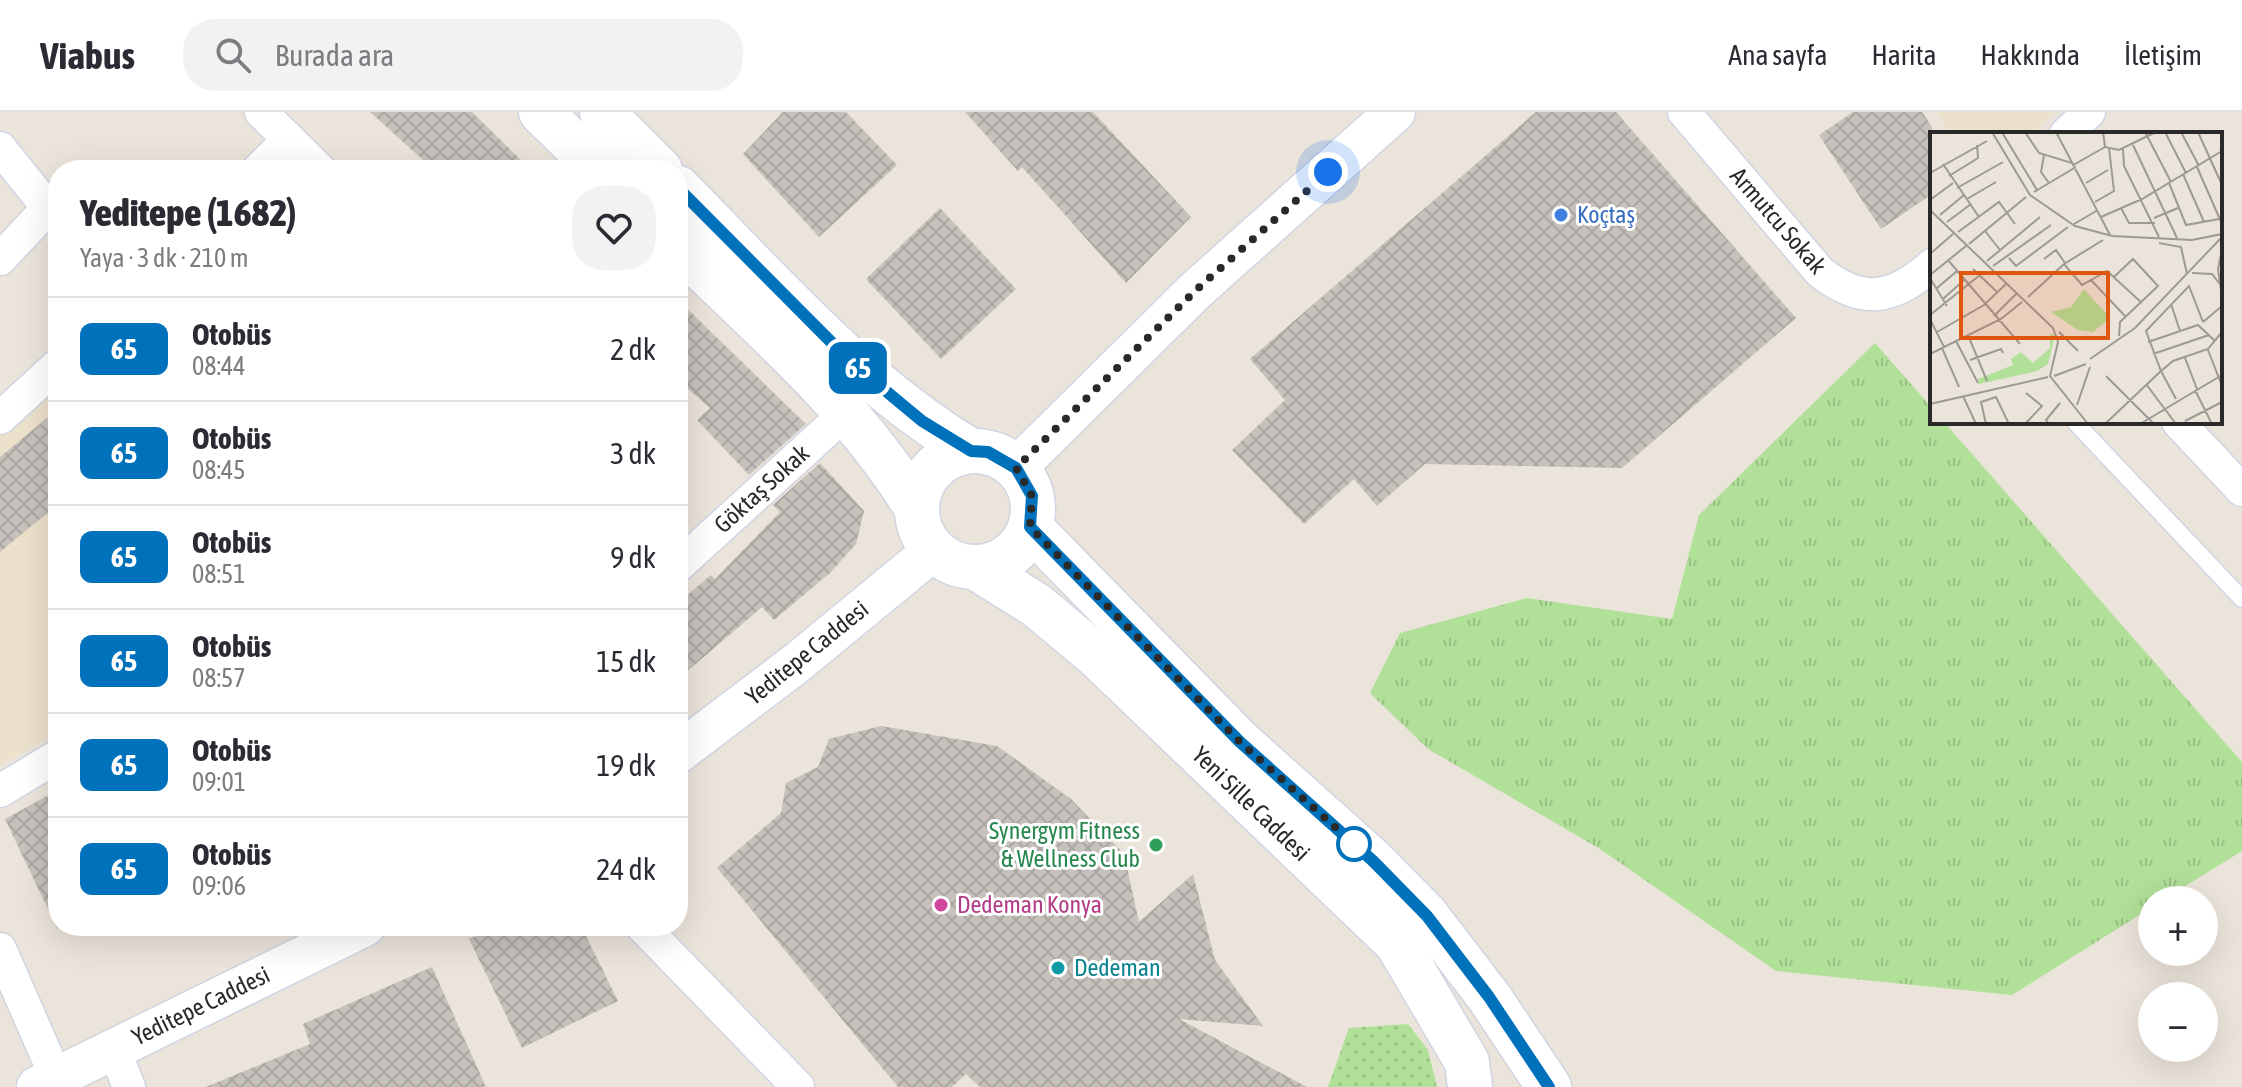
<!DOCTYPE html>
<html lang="tr">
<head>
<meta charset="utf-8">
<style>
	body { margin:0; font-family:"Asap Condensed",sans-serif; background:#f2f2f3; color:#2b2b33; height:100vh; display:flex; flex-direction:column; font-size:30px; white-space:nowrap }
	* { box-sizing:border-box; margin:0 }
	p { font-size:26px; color:#7c7c81 }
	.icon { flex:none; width:44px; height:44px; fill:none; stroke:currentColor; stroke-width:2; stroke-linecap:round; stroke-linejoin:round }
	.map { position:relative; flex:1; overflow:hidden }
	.side { position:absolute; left:48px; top:48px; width:640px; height:776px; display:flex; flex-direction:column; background:#fff; border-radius:32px; box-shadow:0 8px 32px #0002 }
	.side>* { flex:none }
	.badge { padding:0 16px; border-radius:12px; font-size:28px; line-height:52px }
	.fabs { position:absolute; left:2138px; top:774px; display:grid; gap:16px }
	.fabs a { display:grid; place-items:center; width:80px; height:80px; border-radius:50%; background:#fff; box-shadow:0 8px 32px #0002; font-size:40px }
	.you { position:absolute; width:40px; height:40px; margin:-20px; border:6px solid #fff; border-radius:50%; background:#1a73e8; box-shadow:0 0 0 12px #1a73e833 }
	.map>.badge { position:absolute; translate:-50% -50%; box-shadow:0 0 0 4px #fff }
	.round { display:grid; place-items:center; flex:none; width:84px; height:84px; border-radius:32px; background:#f2f2f3 }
	.overview { display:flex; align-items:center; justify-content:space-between; height:136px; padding:0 32px }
	h1 { font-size:38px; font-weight:800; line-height:60px }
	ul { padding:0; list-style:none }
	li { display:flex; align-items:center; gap:24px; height:104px; padding:0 32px; border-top:2px solid #e1e1e2 }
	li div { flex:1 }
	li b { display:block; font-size:30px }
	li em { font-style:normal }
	li .badge { min-width:88px; font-weight:700; text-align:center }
	header { display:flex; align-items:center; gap:48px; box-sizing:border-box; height:112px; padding:0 40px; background:#fff; border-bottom:2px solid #e1e1e2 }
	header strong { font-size:38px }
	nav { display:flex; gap:44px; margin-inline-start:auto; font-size:28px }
	.search { width:560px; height:72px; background:#f2f2f3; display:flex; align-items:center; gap:20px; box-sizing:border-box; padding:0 28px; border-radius:32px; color:#7c7c81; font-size:30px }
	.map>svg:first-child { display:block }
	.education { fill:#ece1cb }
	.grass { fill:url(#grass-tufts) }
	.park { fill:url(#park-dots) }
	.building { fill:url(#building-cross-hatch) }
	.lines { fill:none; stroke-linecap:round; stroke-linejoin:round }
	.service-casing { stroke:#d1d4e2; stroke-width:19 }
	.minor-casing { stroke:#d1d4e2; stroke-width:35 }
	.tertiary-casing { stroke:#d1d4e2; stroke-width:43 }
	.secondary-casing { stroke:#d1d4e2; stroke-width:47 }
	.service { stroke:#fff; stroke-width:16 }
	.minor { stroke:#fff; stroke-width:32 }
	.tertiary { stroke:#fff; stroke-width:40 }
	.secondary { stroke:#fff; stroke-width:44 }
	.line-casing { stroke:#fff; stroke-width:18 }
	.line { stroke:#0072bc; stroke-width:12 }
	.walk { stroke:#292929; stroke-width:8; stroke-dasharray:0 14.4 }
	.shop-dot { fill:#3f7fe0; stroke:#fff; stroke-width:3 }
	.stop-dot { fill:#fff; stroke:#0072bc; stroke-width:4 }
	.leisure-dot { fill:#2e9e5b; stroke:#fff; stroke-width:3 }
	.hotel-dot { fill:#d1479c; stroke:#fff; stroke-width:3 }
	.culture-dot { fill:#0f9aa8; stroke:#fff; stroke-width:3 }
	.labels { text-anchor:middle; stroke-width:6; stroke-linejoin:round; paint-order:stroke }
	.shop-label { font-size:24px; fill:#366cbe; stroke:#fff; text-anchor:start }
	.street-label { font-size:24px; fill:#292929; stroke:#fff }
	.leisure-label { font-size:24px; fill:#27864d; stroke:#fff; text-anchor:end }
	.hotel-label { font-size:24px; fill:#b23c85; stroke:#fff; text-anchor:start }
	.culture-label { font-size:24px; fill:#0d838f; stroke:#fff; text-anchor:start }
	.inset-road { fill:none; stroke:#9d9994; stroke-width:2 }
	.view { fill:#de570d; fill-opacity:0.15; stroke:#de570d; stroke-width:4 }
	.inset-edge { fill:none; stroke:#292929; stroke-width:4 }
</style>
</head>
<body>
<header>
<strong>Viabus</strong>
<div class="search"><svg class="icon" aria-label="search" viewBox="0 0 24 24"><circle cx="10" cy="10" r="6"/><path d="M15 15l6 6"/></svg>Burada ara</div>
<nav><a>Ana sayfa</a><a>Harita</a><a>Hakkında</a><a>İletişim</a></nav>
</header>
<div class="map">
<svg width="2242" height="975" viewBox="0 0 2242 975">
	<defs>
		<pattern id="grass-tufts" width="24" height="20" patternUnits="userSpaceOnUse" patternTransform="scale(2)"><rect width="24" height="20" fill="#b1e099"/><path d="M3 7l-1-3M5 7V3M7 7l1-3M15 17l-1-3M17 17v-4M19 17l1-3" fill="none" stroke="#98c084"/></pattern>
		<pattern id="park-dots" width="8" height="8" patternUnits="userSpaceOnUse" patternTransform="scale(2)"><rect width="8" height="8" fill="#b1e099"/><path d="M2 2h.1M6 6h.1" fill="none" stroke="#98c084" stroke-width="1.8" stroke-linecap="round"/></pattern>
		<pattern id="building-cross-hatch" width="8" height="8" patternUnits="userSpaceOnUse" patternTransform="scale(2)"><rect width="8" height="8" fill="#c6c1bb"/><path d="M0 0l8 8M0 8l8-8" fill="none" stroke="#aaa6a1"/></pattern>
	</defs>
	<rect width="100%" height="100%" fill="#ebe4db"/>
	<g class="education">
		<path d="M1936 0H2053L2032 22H1951Z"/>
		<path d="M58 265V620L0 654V317Z"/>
	</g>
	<path class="grass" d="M1875 231 1932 296V310H1944L2242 650V739L2163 788H2152V795L2012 883 1776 859 1600 737 1428 637 1370 581 1400 521 1527 486 1672 507 1699 403Z"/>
	<path class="park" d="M1408 912 1428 938 1437 975H1328L1349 916Z"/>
	<g class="building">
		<path d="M370 0H472L531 58H434Z"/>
		<path d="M783 0H846L897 53 819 125 743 42Z"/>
		<path d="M965 0H1093L1191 105 1126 171 1022 55 1018 59Z"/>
		<path d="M1536 0H1616L1796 206 1622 356 1425 352 1377 394 1354 367 1304 412 1232 338 1285 288 1250 247Z"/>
		<path d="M1853 0H1922L1932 15V82L1881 117 1819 23Z"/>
		<path d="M940 96 1016 177 941 247 866 167Z"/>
		<path d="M678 188 806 312 749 363 697 308 710 296 678 268Z"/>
		<path d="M58 297V392L0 440V345Z"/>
		<path d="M820 351 864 399 856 432 831 460 774 508 762 495 678 567V491L711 463 715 467 780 400 773 393Z"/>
		<path d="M881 614 997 634 1071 687 1124 742 1139 810 1193 762 1215 848 1263 914 1179 907 1307 975H980L966 962 952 975H898L717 756 781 701 786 671 818 655 829 627Z"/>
		<path d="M58 678V818L5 707Z"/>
		<path d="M495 814H581L618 889 522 936 469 827Z"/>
		<path d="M432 855 486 975H206L310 932 303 912Z"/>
	</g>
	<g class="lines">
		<defs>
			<path id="service" d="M2075 310 2242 487"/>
			<g id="minor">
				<path d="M261 0 320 58"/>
				<path d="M1684 0 1820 160C1862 193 1893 188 1932 153"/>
				<path d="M2066 22 2089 0"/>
				<path d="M0 36 58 108"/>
				<path d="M258 58 289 27"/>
				<path d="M0 147 48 96"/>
				<path d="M0 306 58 253"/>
				<path d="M2178 310 2242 378"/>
				<path d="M678 454 847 300"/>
				<path d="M0 679 58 644"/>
				<path d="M642 814 798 975"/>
				<path d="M0 837 56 965"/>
				<path d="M114 937 129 975"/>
			</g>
			<g id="tertiary">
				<path d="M1016 356 1195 179 1395 0"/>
				<path d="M678 641 798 550 934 438"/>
				<path d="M37 975 365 814"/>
			</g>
			<g id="secondary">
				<path d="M541 0 600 58"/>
				<path d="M602 0 660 58"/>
				<path d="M678 76C770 169 858 271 971 339"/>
				<path d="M678 134C763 216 855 295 917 397"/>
				<circle cx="975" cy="397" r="58"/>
				<path d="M1030 415 1240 630 1373 749 1427 804 1489 885 1549 975"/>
				<path d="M975 455 1036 493 1096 543 1397 831 1467 950 1470 975"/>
			</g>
		</defs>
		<use href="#service" class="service-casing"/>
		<use href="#minor" class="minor-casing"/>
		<use href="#tertiary" class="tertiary-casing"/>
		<use href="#secondary" class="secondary-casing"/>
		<use href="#service" class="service"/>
		<use href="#minor" class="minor"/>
		<use href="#tertiary" class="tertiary"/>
		<use href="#secondary" class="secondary"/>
	</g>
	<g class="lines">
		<defs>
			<path id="line" d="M678 76 851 250 922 309 971 339 988 340 1016 356 1032 384 1030 415 1240 630 1373 749 1427 804 1489 885 1549 975"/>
		</defs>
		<use href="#line" class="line-casing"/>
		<use href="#line" class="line"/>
		<path class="walk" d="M1328 60 1195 179 1016 356 1032 384 1030 415 1240 630 1354 732"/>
	</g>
	<circle class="shop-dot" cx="1561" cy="103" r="8"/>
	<circle class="stop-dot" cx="1354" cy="732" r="16"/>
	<circle class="leisure-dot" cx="1156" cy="733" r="8"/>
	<circle class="hotel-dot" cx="941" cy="793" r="8"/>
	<circle class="culture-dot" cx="1058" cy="856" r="8"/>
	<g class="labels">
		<g class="shop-label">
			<text x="1577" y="111">Koçtaş</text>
		</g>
		<g class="street-label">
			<text transform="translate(1778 109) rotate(49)" y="8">Armutcu Sokak</text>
			<text transform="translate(762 377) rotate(-42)" y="8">Göktaş Sokak</text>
			<text transform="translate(807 541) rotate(-39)" y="8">Yeditepe Caddesi</text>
			<text transform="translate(1251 692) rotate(44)" y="8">Yeni Sille Caddesi</text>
			<text transform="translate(201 894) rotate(-26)" y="8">Yeditepe Caddesi</text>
		</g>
		<g class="leisure-label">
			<text x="1140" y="727">Synergym Fitness<tspan x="1140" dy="28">&amp; Wellness Club</tspan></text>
		</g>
		<g class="hotel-label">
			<text x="957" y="801">Dedeman Konya</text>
		</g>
		<g class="culture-label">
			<text x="1074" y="864">Dedeman</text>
		</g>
	</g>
	<g transform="translate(1930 20)">
		<rect width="292" height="292" fill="#ebe4db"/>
		<path d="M154 157 180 186 163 200 148 198 121 180 141 175Z" fill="#b1e099"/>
		<path d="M120 202 125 203 118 232 107 239 49 252 48 247 83 233 81 227 91 220 103 231 120 216Z" fill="#b1e099"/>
		<path class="inset-road" d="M62 0 100 63 145 94 182 104 262 108 292 102M95 0 109 21 145 32 175 15M126 0 180 103M173 0 175 15 189 18 226 0M215 0 241 50M235 0 256 41M251 0 269 34M268 0 292 53M73 2 107 58M203 13 247 106M193 17 194 34 229 105M114 23 111 40 119 51M13 32 49 85M267 35 292 92M0 41 57 9M253 42 274 90M19 44 48 26 47 13M156 51 178 38M239 51 256 93 289 87M27 56 73 30M104 60 146 35M37 67 66 50M0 68 23 51M165 70 184 59 179 16M191 76 199 91H225M0 78 123 196 128 210 120 244 158 292M10 83 34 63M171 85 212 67 292 19M224 86 248 76M17 90 41 72M144 92 168 78M55 99 70 118M28 100 69 70 85 92M229 111 251 115 257 142M39 112 96 65M292 117 288 137 292 165M0 122 23 102M79 126 86 134 138 95M114 127 126 118 135 131M18 128 90 212M57 129 110 85M134 132 152 153 161 148 196 185M63 134 121 93M43 137 67 160M262 141 282 142 289 151M0 143 36 114M184 145 203 127 228 154 190 190 189 204M0 146 17 174M161 148 177 139 212 171M7 156 27 139M98 165 134 132 173 108M13 167 34 148M241 172 250 199M0 183 50 143M64 184 87 161M0 187 14 215M273 190 259 154 216 199 231 239 243 229 278 217 292 200M273 190 292 174M7 200 54 173 76 152M129 200 148 219M38 203 57 249M26 209 48 251M218 210 268 193 284 208M12 216 29 255M278 218 292 254M0 222 71 187 92 170M223 222 279 203M255 226 267 257M160 227 205 196 292 105M40 228 71 217 73 221M124 244 156 232M176 244 224 292M216 252 246 292M265 258 282 292M33 264 46 292M0 272 118 245M147 273 160 235M255 289 292 270M56 292 51 270 66 265 78 290M95 292 112 274 96 261M119 292 116 288 130 271M175 292 231 239 246 267M210 292 292 243"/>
		<path class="view" d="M31 141H178V206H31Z"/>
		<rect width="292" height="292" class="inset-edge"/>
	</g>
</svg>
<div class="fabs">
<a>+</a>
<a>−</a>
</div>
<div class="you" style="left:1328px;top:60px"></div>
<b class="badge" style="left:858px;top:256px;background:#0072bc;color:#fff">65</b>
<section class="side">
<div class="overview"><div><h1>Yeditepe (1682)</h1><p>Yaya · 3 dk · 210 m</p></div><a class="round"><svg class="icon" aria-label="heart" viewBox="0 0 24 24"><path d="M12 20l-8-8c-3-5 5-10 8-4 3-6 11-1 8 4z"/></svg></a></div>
<ul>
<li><span class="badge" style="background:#0072bc;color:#fff">65</span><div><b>Otobüs</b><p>08:44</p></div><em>2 dk</em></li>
<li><span class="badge" style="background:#0072bc;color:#fff">65</span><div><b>Otobüs</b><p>08:45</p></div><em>3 dk</em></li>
<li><span class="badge" style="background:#0072bc;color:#fff">65</span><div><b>Otobüs</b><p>08:51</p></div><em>9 dk</em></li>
<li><span class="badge" style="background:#0072bc;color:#fff">65</span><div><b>Otobüs</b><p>08:57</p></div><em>15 dk</em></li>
<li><span class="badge" style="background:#0072bc;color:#fff">65</span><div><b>Otobüs</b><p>09:01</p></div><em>19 dk</em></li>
<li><span class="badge" style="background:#0072bc;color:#fff">65</span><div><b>Otobüs</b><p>09:06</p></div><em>24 dk</em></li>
</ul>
</section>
</div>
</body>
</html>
